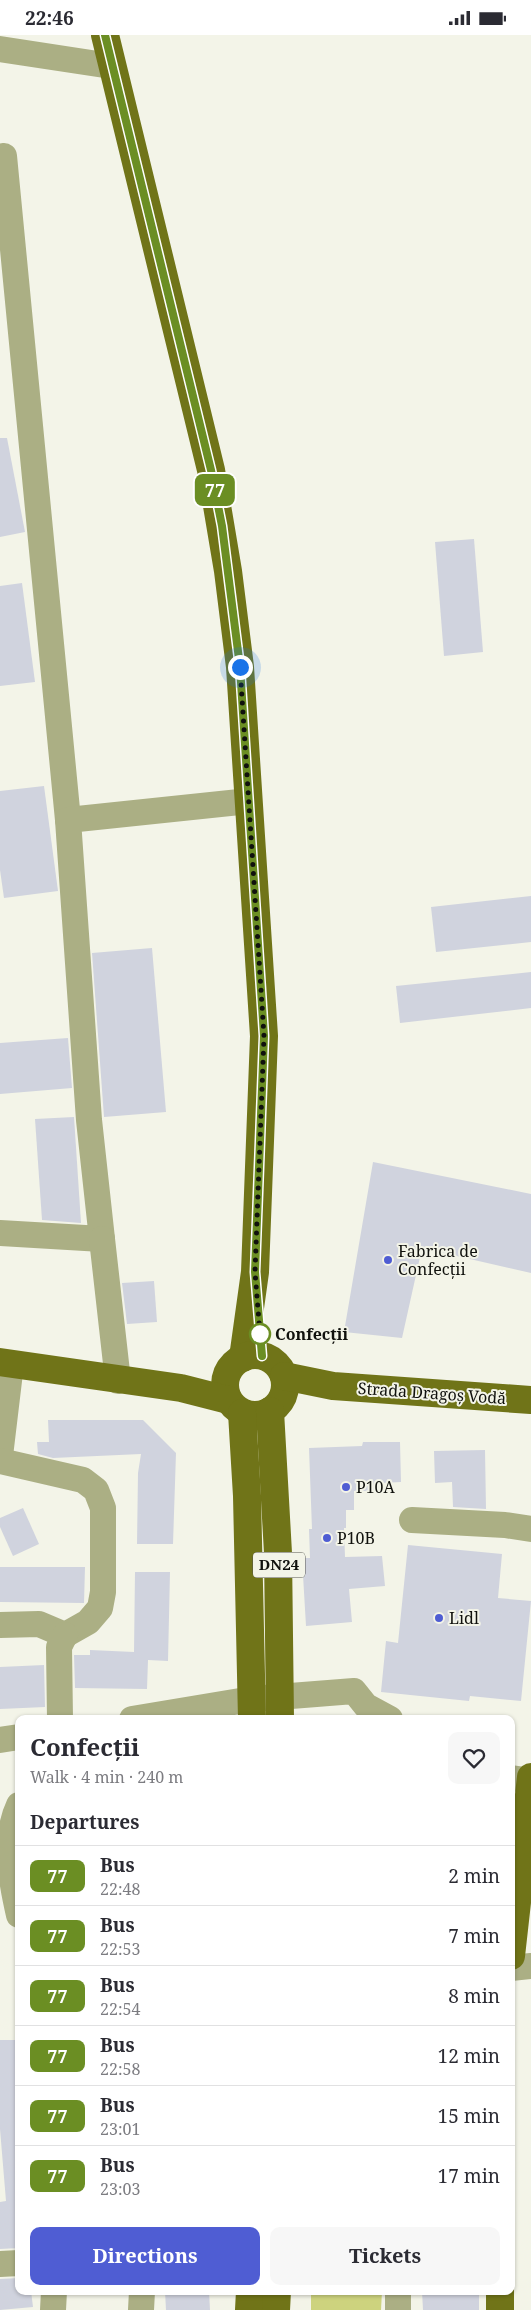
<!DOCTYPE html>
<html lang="en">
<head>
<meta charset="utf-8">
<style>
	body { margin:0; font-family:"Noto Serif",serif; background:#f7f7f7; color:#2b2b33; height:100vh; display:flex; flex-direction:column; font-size:19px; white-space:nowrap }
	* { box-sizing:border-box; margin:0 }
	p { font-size:16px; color:#7c7c81 }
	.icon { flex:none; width:28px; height:28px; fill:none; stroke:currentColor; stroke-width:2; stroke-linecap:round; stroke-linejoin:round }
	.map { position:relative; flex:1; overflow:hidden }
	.panel { position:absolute; left:15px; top:1680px; width:500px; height:580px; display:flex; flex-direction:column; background:#fff; border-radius:10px; box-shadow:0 1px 4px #0004 }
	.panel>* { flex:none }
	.badge { padding:0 10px; border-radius:8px; font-size:18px; line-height:32px }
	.you { position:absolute; width:25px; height:25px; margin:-12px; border:4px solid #fff; border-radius:50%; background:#1a73e8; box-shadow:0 0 0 8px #1a73e833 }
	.map>.badge { position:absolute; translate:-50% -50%; box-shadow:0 0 0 2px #fff }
	h2 { padding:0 15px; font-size:19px; line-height:45px }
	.round { display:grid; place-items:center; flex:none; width:52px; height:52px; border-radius:10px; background:#f7f7f7 }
	.headline { display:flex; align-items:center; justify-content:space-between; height:85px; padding:0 15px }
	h1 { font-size:24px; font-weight:700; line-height:38px }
	.action { display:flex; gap:10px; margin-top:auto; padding:10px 15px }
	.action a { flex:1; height:58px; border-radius:10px; background:#4f5dd3; color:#fff; font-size:20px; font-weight:700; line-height:58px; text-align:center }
	.action a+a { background:#f7f7f7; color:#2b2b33 }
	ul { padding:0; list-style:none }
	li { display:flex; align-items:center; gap:15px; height:60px; padding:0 15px; border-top:1px solid #e1e1e2 }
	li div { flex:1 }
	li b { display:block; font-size:19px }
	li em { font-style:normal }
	li .badge { min-width:55px; font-weight:700; text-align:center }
	.status { display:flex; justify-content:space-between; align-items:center; height:35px; padding:0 25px; background:#fff; direction:ltr }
	.status svg { height:14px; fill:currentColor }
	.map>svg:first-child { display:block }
	.green { fill:#cdd37e }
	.building { fill:#d0d3de }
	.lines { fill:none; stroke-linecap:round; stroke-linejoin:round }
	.minor { stroke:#abaf84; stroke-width:26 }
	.major { stroke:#707418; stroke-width:28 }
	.line-casing { stroke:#fff; stroke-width:11 }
	.line { stroke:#6b8e23; stroke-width:8 }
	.walk { stroke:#10110d; stroke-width:5; stroke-dasharray:0 9 }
	.poi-dot { fill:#4f5dd3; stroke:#f3f4e8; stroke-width:2 }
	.stop-dot { fill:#fff; stroke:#6b8e23; stroke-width:2.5 }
	.labels { text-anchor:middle; stroke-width:4; stroke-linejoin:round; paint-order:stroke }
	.shield { fill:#f3f4e8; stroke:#54554f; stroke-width:1 }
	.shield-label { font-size:15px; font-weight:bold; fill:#10110d }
	.poi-label { font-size:16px; fill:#10110d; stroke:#f3f4e8; text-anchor:start }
	.stop-label { font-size:16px; font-weight:bold; fill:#10110d; stroke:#f3f4e8; text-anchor:start }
	.street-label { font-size:16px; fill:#10110d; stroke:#f3f4e8 }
</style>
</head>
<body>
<div class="status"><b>22:46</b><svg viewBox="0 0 49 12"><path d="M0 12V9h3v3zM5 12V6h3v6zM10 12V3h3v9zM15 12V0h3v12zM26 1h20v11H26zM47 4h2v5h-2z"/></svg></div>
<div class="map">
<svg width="531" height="2275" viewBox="0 0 531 2275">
	<rect width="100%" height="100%" fill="#f3f4e8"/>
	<path class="green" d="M311 2256H382L381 2275H311Z"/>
	<g class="building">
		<path d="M0 403H7L25 497 0 502Z"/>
		<path d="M474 504 483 617 444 621 435 507Z"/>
		<path d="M22 548 35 647 0 651V551Z"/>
		<path d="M44 751 58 856 4 863 0 835V756Z"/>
		<path d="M531 861V907L436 917 431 872Z"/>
		<path d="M152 913 166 1077 104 1082 92 918Z"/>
		<path d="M531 937V973L400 988 396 951Z"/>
		<path d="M68 1003 72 1053 0 1059V1008Z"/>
		<path d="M74 1082 81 1188 42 1185 35 1084Z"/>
		<path d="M373 1127 531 1159V1238L422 1213 402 1303 344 1297Z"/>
		<path d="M154 1246 157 1287 127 1289 122 1248Z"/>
		<path d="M48 1385H143L176 1418 173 1509H137L138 1438 141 1419 53 1423 38 1419 37 1407H49Z"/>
		<path d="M363 1407H400L401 1447 382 1448 381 1456H354V1475H346V1493H344L345 1522 382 1521 385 1551 349 1554 352 1587 306 1591 302 1523H310L309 1494H312L309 1413 362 1411Z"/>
		<path d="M485 1415 486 1474 453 1472 452 1447 435 1448 434 1416Z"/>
		<path d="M23 1473 39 1509 13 1521 0 1492V1483Z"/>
		<path d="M408 1510 502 1519 498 1563 531 1566 521 1666 470 1661 469 1666 381 1657 386 1606 398 1608Z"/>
		<path d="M0 1532H85L84 1568 0 1567Z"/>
		<path d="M135 1537H170L168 1626 148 1625 147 1654 75 1653 74 1620H90V1615L134 1617Z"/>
		<path d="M44 1630 45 1672 0 1674V1632Z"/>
		<path d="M0 2005H19V2213L0 2214V2167L6 2166 0 2094Z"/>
		<path d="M19 2243V2256H31L33 2272 0 2275V2244Z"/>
		<path d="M165 2256H209L210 2275H166Z"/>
		<path d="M422 2256H479V2275H423Z"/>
	</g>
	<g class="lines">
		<g class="minor">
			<path d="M0 14 111 31"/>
			<path d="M4 121 68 785"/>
			<path d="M0 1198 102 1204 89 1085 68 785 249 766"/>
			<path d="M102 1204 118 1346"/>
			<path d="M0 1421 11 1329"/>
			<path d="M0 1426 83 1445 96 1455 103 1473V1557L100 1573 88 1587 65 1600 39 1589 0 1590"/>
			<path d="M412 1485 505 1490 531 1494"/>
			<path d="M60 1684 59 1612 65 1600"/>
			<path d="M132 1684 252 1664 354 1656 366 1671 390 1684"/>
			<path d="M0 1705 19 1702"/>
			<path d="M511 1743 531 1746"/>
			<path d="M19 1770C3 1804 11 1845 19 1880"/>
			<path d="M511 1933 531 1931"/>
			<path d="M0 2229 19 2228"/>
			<path d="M398 2274V2256"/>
			<path d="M53 2275 54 2256"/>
			<path d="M141 2275 142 2256"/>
		</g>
		<g class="major">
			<path d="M105 0 211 435 228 536 240 632 264 1001 255 1237 243 1323"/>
			<circle cx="255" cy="1350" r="30"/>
			<path d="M0 1327 181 1353 228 1365"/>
			<path d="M284 1341 333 1351 531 1365"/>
			<path d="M270 1376 278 1518 280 1684"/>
			<path d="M242 1378 247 1461 252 1684"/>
			<path d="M511 1921 531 1742"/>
			<path d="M249 2275 250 2256"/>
			<path d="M276 2275 277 2256"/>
			<path d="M500 2275V2256"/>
		</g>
	</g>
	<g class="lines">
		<defs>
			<path id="line" d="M105 0 211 435 222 491 240 632 264 1001 255 1237 262 1321"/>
		</defs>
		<use href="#line" class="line-casing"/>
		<use href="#line" class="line"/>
		<path class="walk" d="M240 632 264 1001 255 1237 260 1299"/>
	</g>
	<g class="poi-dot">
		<circle cx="388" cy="1225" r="5"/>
		<circle cx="346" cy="1452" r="5"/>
		<circle cx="327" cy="1503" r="5"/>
		<circle cx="439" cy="1583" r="5"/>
	</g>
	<circle class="stop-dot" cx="260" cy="1299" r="10"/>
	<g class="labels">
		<rect class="shield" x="253" y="1517.5" width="52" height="25" rx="4"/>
		<g class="shield-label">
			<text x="279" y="1535">DN24</text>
		</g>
		<g class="poi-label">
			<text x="398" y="1222">Fabrica de<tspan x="398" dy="18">Confecții</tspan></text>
			<text x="356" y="1458">P10A</text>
			<text x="337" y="1509">P10B</text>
			<text x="449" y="1589">Lidl</text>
		</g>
		<g class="stop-label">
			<text x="275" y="1305">Confecții</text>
		</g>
		<g class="street-label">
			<text transform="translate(432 1358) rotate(4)" y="6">Strada Dragoș Vodă</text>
		</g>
	</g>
</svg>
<div class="you" style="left:240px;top:632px"></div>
<b class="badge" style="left:215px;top:455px;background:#6b8e23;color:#fff">77</b>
<section class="panel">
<div class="headline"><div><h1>Confecții</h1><p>Walk · 4 min · 240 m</p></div><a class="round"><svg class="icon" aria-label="heart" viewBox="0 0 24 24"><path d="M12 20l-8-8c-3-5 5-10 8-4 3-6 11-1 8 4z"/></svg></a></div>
<h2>Departures</h2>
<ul>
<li><span class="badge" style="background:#6b8e23;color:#fff">77</span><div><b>Bus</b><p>22:48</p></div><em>2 min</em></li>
<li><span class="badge" style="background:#6b8e23;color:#fff">77</span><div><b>Bus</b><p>22:53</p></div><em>7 min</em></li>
<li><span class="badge" style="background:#6b8e23;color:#fff">77</span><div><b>Bus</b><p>22:54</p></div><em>8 min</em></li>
<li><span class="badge" style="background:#6b8e23;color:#fff">77</span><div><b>Bus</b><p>22:58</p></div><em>12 min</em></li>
<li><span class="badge" style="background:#6b8e23;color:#fff">77</span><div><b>Bus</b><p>23:01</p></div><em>15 min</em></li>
<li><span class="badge" style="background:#6b8e23;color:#fff">77</span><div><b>Bus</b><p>23:03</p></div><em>17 min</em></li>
</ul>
<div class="action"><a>Directions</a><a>Tickets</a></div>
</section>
</div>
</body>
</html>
